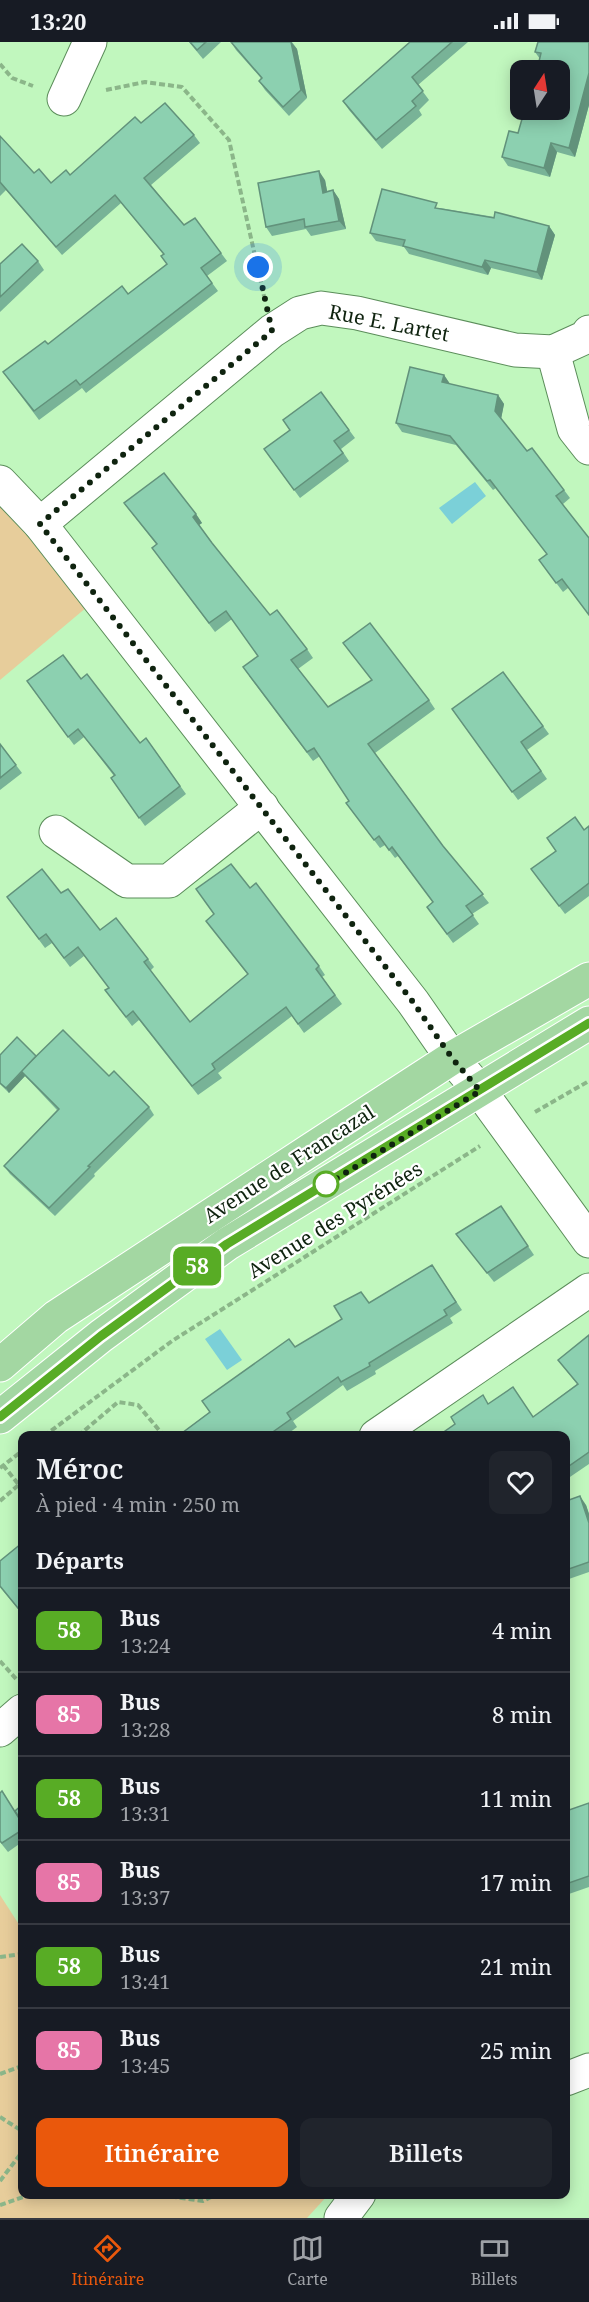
<!DOCTYPE html>
<html lang="fr">
<head>
<meta charset="utf-8">
<style>
	body { margin:0; font-family:"Noto Serif",serif; background:#20242c; color:#f1f3f6; height:100vh; display:flex; flex-direction:column; font-size:22px; white-space:nowrap }
	* { box-sizing:border-box; margin:0 }
	p { font-size:20px; color:#9ea1a6 }
	.icon { flex:none; width:33px; height:33px; fill:none; stroke:currentColor; stroke-width:2; stroke-linecap:round; stroke-linejoin:round }
	.map { position:relative; flex:1; overflow:hidden }
	.drawer { position:absolute; left:18px; top:1389px; width:552px; height:768px; display:flex; flex-direction:column; background:#171b24; border-radius:12px; box-shadow:0 3px 15px #0003 }
	.drawer>* { flex:none }
	.badge { padding:0 12px; border-radius:9px; font-size:21px; line-height:39px }
	.needle { width:39px; rotate:12deg }
	.buttons { position:absolute; left:510px; top:18px; display:grid; gap:12px }
	.buttons a { display:grid; place-items:center; width:60px; height:60px; border-radius:12px; background:#171b24; box-shadow:0 3px 15px #0003; font-size:30px }
	.you { position:absolute; width:30px; height:30px; margin:-15px; border:4px solid #fff; border-radius:50%; background:#1a73e8; box-shadow:0 0 0 9px #1a73e833 }
	.map>.badge { position:absolute; translate:-50% -50%; box-shadow:0 0 0 3px #fff }
	h2 { padding:0 18px; font-size:22px; line-height:54px }
	.round { display:grid; place-items:center; flex:none; width:63px; height:63px; border-radius:12px; background:#20242c }
	.overview { display:flex; align-items:center; justify-content:space-between; height:102px; padding:0 18px }
	h1 { font-size:28px; font-weight:600; line-height:45px }
	.action { display:flex; gap:12px; margin-top:auto; padding:12px 18px }
	.action a { flex:1; height:69px; border-radius:12px; background:#ea580c; color:#fff; font-size:24px; font-weight:600; line-height:69px; text-align:center }
	.action a+a { background:#20242c; color:#f1f3f6 }
	ul { padding:0; list-style:none }
	li { display:flex; align-items:center; gap:18px; height:84px; padding:0 18px; border-top:2px solid #363941 }
	li div { flex:1 }
	li b { display:block; font-size:22px }
	li em { font-style:normal }
	li .badge { min-width:66px; font-weight:700; text-align:center }
	.status { display:flex; justify-content:space-between; align-items:center; height:42px; padding:0 30px; background:#171b24; direction:ltr }
	.status svg { height:16px; fill:currentColor }
	.tabs { display:flex; justify-content:space-around; align-items:center; height:84px; border-top:2px solid #363941; background:#171b24; font-size:16px; color:#9ea1a6 }
	.tabs a { display:grid; justify-items:center; gap:3px }
	.tabs .selected { color:#ea580c }
	.map>svg:first-child { display:block }
	.green { fill:#e7cd9b }
	.water { fill:#7bd0d8 }
	.lines { fill:none; stroke-linecap:round; stroke-linejoin:round }
	.minor-casing { stroke:#5b8d5a; stroke-width:35 }
	.major-casing { stroke:#fff; stroke-width:35 }
	.path { stroke:#8bb689; stroke-width:4; stroke-dasharray:6 3; stroke-linecap:butt }
	.minor { stroke:#fff; stroke-width:33 }
	.major { stroke:#a3d7a2; stroke-width:33 }
	.wall { fill:#78b397 }
	.shaded-wall { fill:#62927b }
	.building { fill:#8cd0b0; stroke:#62927b; stroke-width:1.5 }
	.line-casing { stroke:#fff; stroke-width:14 }
	.line { stroke:#58ac25; stroke-width:9 }
	.walk { stroke:#0f230f; stroke-width:6; stroke-dasharray:0 10.8 }
	.stop-dot { fill:#fff; stroke:#58ac25; stroke-width:3 }
	.labels { text-anchor:middle; stroke-width:4.5; stroke-linejoin:round; paint-order:stroke }
	.street-label { font-size:20px; fill:#0f230f; stroke:#fff }
</style>
</head>
<body>
<div class="status"><b>13:20</b><svg viewBox="0 0 49 12"><path d="M0 12V9h3v3zM5 12V6h3v6zM10 12V3h3v9zM15 12V0h3v12zM26 1h20v11H26zM47 4h2v5h-2z"/></svg></div>
<div class="map">
<svg width="589" height="2176" viewBox="0 0 589 2176">
	<rect width="100%" height="100%" fill="#c1f7be"/>
	<g class="green">
		<path d="M0 464 29 494 87 565 0 638Z"/>
		<path d="M0 1853 20 1884 22 1883V2152L328 2153 307 2176H0Z"/>
	</g>
	<g class="water">
		<path d="M475 440 486 454 452 482 439 466Z"/>
		<path d="M220 1287 242 1318 227 1328 205 1297Z"/>
	</g>
	<g class="lines">
		<defs>
			<g id="minor">
				<path d="M64 57 90 0"/>
				<path d="M553 310 574 387 589 406"/>
				<path d="M0 440 40 482 413 960 452 1016 480 1049 589 1199"/>
				<path d="M40 482 272 289 300 271 321 266 357 271 515 308 553 310 586 295 589 290"/>
				<path d="M56 790 127 839H169L262 765"/>
				<path d="M376 1394 589 1248"/>
				<path d="M0 1688 22 1669"/>
				<path d="M566 2037 589 2028"/>
				<path d="M341 2176 359 2152"/>
			</g>
			<g id="major">
				<path d="M0 1323 56 1275 309 1109 452 1016 589 937"/>
				<path d="M0 1375 101 1294 227 1202 589 981"/>
			</g>
		</defs>
		<use href="#minor" class="minor-casing"/>
		<use href="#major" class="major-casing"/>
		<g class="path">
			<path d="M0 22 12 36 33 44"/>
			<path d="M106 48 145 40 182 45 229 98 264 254"/>
			<path d="M535 1070 589 1039"/>
			<path d="M44 1394 172 1299 480 1104"/>
			<path d="M78 1394 118 1360 138 1363 164 1394"/>
			<path d="M3 1423 19 1443"/>
			<path d="M0 1426 22 1409"/>
			<path d="M0 1459 22 1440"/>
			<path d="M0 1619 17 1638"/>
			<path d="M0 1915 22 1912"/>
			<path d="M0 2032 22 2024"/>
			<path d="M0 2075 22 2089"/>
			<path d="M0 2139 22 2110"/>
			<path d="M153 2152 203 2159 217 2152"/>
			<path d="M0 2163 32 2152"/>
		</g>
		<use href="#minor" class="minor"/>
		<use href="#major" class="major"/>
	</g>
	<g class="wall">
		<path d="M189 0H221L203 17Z"/>
		<path d="M231 0H292L297 7 307 56 289 74 265 48 259 39 261 36 236 8Z"/>
		<path d="M410 0H468L418 43 429 58 419 68 422 73 382 107 349 68 343 59Z"/>
		<path d="M589 0V63L575 115 557 110 550 135 508 124 502 115 518 91 526 70 540 17 535 10Z"/>
		<path d="M141 81 194 93 200 101 151 143 184 183 221 211 227 219 207 234 218 249 86 351 82 346 39 378 3 330 128 252 167 222 163 212 121 161 62 213 6 148 0 154V94L34 131 51 141 70 133Z"/>
		<path d="M325 138 327 149 333 148 339 157 346 187 311 194 306 187 272 194 266 185Z"/>
		<path d="M440 166 549 184 555 193 542 238 491 226 488 233 409 212 404 205 376 199 370 191Z"/>
		<path d="M38 219 44 228 0 270V222Z"/>
		<path d="M444 333 450 342 498 353 504 362 501 377 527 409 564 448 570 456 563 462 568 546 563 550 539 518 547 512 496 446 493 448 456 403 402 390 396 381Z"/>
		<path d="M321 350 355 396 341 407 349 419 300 456 264 407 290 388Z"/>
		<path d="M124 461 196 472 202 481 199 483 212 501 270 573 307 607 313 616 298 627 328 665 372 638 343 601 429 658 435 667 375 711 443 804 489 861 472 872 479 882 453 901 427 865 433 860 398 814 395 816 385 803 380 806 352 769 349 759 320 714 313 719 249 634 258 614 232 577 215 590 158 514 157 503Z"/>
		<path d="M503 630 549 692 527 708 547 737 518 758 452 667Z"/>
		<path d="M81 637 140 701 146 696 186 752 145 784 111 736 114 734 84 695 74 703 27 639Z"/>
		<path d="M0 702 22 731 0 748Z"/>
		<path d="M589 784V854L565 872 538 836 556 809 547 796 584 788Z"/>
		<path d="M250 846 319 924 325 933 322 935 342 962 304 991 292 974 218 1031 222 1036 198 1053 139 978 132 984 112 957 109 946 84 914 70 925 52 901 45 906 13 863 61 851 100 888 148 917 154 925 150 929 190 980 248 933 206 879Z"/>
		<path d="M0 1013 36 1014 149 1065 154 1073 94 1132 95 1134 55 1174 10 1132 4 1124 57 1068 25 1034 9 1051 0 1042Z"/>
		<path d="M501 1164 534 1213 494 1240 456 1192Z"/>
		<path d="M432 1223 462 1268 450 1276 453 1281 375 1329 376 1332 347 1349 343 1343 293 1379 297 1385 285 1394H178L295 1305Z"/>
		<path d="M589 1293V1422L567 1437 566 1436V1394L488 1362 533 1375 577 1342 558 1318Z"/>
		<path d="M566 1459 586 1463 589 1472V1530L566 1538Z"/>
		<path d="M22 1501V1572L0 1545V1519Z"/>
		<path d="M589 1761V1845L566 1853V1769Z"/>
		<path d="M22 1763V1800L8 1810 0 1800 15 1769Z"/>
	</g>
	<g class="shaded-wall">
		<path d="M291 0 297 7 307 56 301 48Z"/>
		<path d="M589 31V63L575 115 569 106Z"/>
		<path d="M551 101 557 110 550 135 544 126Z"/>
		<path d="M319 129 325 138 329 159 323 151Z"/>
		<path d="M333 148 339 157 346 187 339 179Z"/>
		<path d="M549 184 555 193 542 238 537 230Z"/>
		<path d="M485 218 491 226 488 233 482 225Z"/>
		<path d="M444 333 450 342 442 340Z"/>
		<path d="M498 353 504 362 501 377 495 369Z"/>
		<path d="M196 472 202 481 199 483 193 475Z"/>
		<path d="M22 1030 25 1034 9 1051 6 1046Z"/>
		<path d="M580 1454 586 1463 589 1472V1481Z"/>
	</g>
	<g class="building">
		<path d="M190 0H206L197 8Z"/>
		<path d="M231 0H291L301 48 283 65 259 39 262 36Z"/>
		<path d="M410 0H452L412 35 423 49 412 59 416 64 376 98 343 59Z"/>
		<path d="M538 0H589V31L569 106 551 101 544 126 502 115 509 89 518 91 524 70H526L527 68H560V28H537L541 11 535 10Z"/>
		<path d="M165 61 194 93 144 136 184 183 195 176 221 211 201 226 212 241 80 343 76 338 34 369 3 330 45 299 48 302 122 244 128 252 167 222 161 214 164 212 115 153 56 205 0 140V94L34 131 39 127 51 141 66 128 70 133 135 75 141 81Z"/>
		<path d="M319 129 323 151 333 148 339 179 305 185 304 177 266 185 258 141Z"/>
		<path d="M382 147 437 161 435 166 494 176 495 170 549 184 537 230 485 218 482 225 403 204 405 198 370 191Z"/>
		<path d="M22 202 38 219 0 255V222Z"/>
		<path d="M410 325 444 333 442 340 498 353 495 369 527 409 532 406 564 448 556 454 589 496V573L562 537 556 541 539 518 547 512 490 438 487 439 450 394 396 381Z"/>
		<path d="M321 350 349 388 334 399 343 411 294 448 264 407 290 388 283 378Z"/>
		<path d="M164 431 196 472 193 475 212 501 270 573 277 568 307 607 291 618 328 665 372 638 343 601 370 581 429 658 368 702 443 804 483 852 466 864 473 873 447 892 427 865 433 860 392 805 389 808 379 794 374 798 346 761 349 759 314 706 307 710 243 625 258 614 226 569 209 581 152 506 157 502 124 461Z"/>
		<path d="M63 613 81 637 87 632 140 701 146 696 180 744 139 776 111 736 115 733 78 687 68 695 27 639Z"/>
		<path d="M503 630 543 684 521 700 541 729 512 750 452 667Z"/>
		<path d="M0 702 16 723 0 736Z"/>
		<path d="M575 775 584 788 589 784V841L559 864 531 827 556 809 547 796Z"/>
		<path d="M231 822 250 846 256 841 319 924 316 927 335 953 298 982 286 965 212 1022 215 1027 192 1044 133 969 126 975 105 948 109 946 78 905 64 916 46 892 39 897 7 855 42 827 61 851 68 847 100 888 116 876 148 917 144 920 190 980 248 932 206 879 214 872 196 847Z"/>
		<path d="M63 988 109 1034 114 1029 149 1065 88 1124 90 1125 49 1166 4 1124 59 1067 21 1029Z"/>
		<path d="M17 995 36 1014 6 1046 0 1041V1013Z"/>
		<path d="M501 1164 528 1204 487 1231 456 1192Z"/>
		<path d="M432 1223 456 1260 444 1268 447 1273 369 1321 370 1324 341 1340 338 1335 287 1371 291 1377 267 1394H178L210 1370 202 1359 289 1297 295 1305 342 1277 334 1264 361 1250 369 1261Z"/>
		<path d="M589 1293V1410L566 1426V1394H438L455 1382 451 1375 483 1353 488 1362 513 1345 533 1375 578 1342 558 1318Z"/>
		<path d="M580 1454 589 1481V1520L566 1528V1459Z"/>
		<path d="M22 1501V1571L0 1544V1519Z"/>
		<path d="M2 1749 22 1781V1788L2 1801 0 1799V1751Z"/>
		<path d="M589 1761V1834L566 1842V1769Z"/>
		<path d="M22 1763V1780L15 1769Z"/>
	</g>
	<g class="lines">
		<defs>
			<path id="line" d="M0 1375 101 1294 227 1202 589 981"/>
		</defs>
		<use href="#line" class="line-casing"/>
		<use href="#line" class="line"/>
		<path class="walk" d="M258 225 272 289 40 482 413 960 452 1016 480 1049 324 1144 326 1142"/>
	</g>
	<circle class="stop-dot" cx="326" cy="1142" r="12"/>
	<g class="labels">
		<g class="street-label">
			<text transform="translate(389 281) rotate(11)" y="7">Rue E. Lartet</text>
			<text transform="translate(289 1122) rotate(-33)" y="7">Avenue de Francazal</text>
			<text transform="translate(335 1178) rotate(-32)" y="7">Avenue des Pyrénées</text>
		</g>
	</g>
</svg>
<div class="buttons">
<a><svg class="needle" viewBox="-14 -14 28 28"><path d="M0-13l5 13h-10z" fill="#e53935"/><path d="M0 13l5-13h-10z" fill="#9ea1a6"/></svg></a>
</div>
<div class="you" style="left:258px;top:225px"></div>
<b class="badge" style="left:197px;top:1224px;background:#58ac25;color:#fff">58</b>
<section class="drawer">
<div class="overview"><div><h1>Méroc</h1><p>À pied · 4 min · 250 m</p></div><a class="round"><svg class="icon" aria-label="heart" viewBox="0 0 24 24"><path d="M12 20l-8-8c-3-5 5-10 8-4 3-6 11-1 8 4z"/></svg></a></div>
<h2>Départs</h2>
<ul>
<li><span class="badge" style="background:#58ac25;color:#fff">58</span><div><b>Bus</b><p>13:24</p></div><em>4 min</em></li>
<li><span class="badge" style="background:#e675a7;color:#fff">85</span><div><b>Bus</b><p>13:28</p></div><em>8 min</em></li>
<li><span class="badge" style="background:#58ac25;color:#fff">58</span><div><b>Bus</b><p>13:31</p></div><em>11 min</em></li>
<li><span class="badge" style="background:#e675a7;color:#fff">85</span><div><b>Bus</b><p>13:37</p></div><em>17 min</em></li>
<li><span class="badge" style="background:#58ac25;color:#fff">58</span><div><b>Bus</b><p>13:41</p></div><em>21 min</em></li>
<li><span class="badge" style="background:#e675a7;color:#fff">85</span><div><b>Bus</b><p>13:45</p></div><em>25 min</em></li>
</ul>
<div class="action"><a>Itinéraire</a><a>Billets</a></div>
</section>
</div>
<nav class="tabs">
<a class="selected"><svg class="icon" aria-label="directions" viewBox="0 0 24 24"><path d="M12 3l9 9-9 9-9-9zM9 14v-3h6M13 9l2 2-2 2"/></svg>Itinéraire</a>
<a><svg class="icon" aria-label="map" viewBox="0 0 24 24"><path d="M3 6l6-2 6 2 6-2v14l-6 2-6-2-6 2zM9 4v14M15 6v14"/></svg>Carte</a>
<a><svg class="icon" aria-label="tickets" viewBox="0 0 24 24"><path d="M3 7h18v10H3zM15 7v10"/></svg>Billets</a>
</nav>
</body>
</html>
